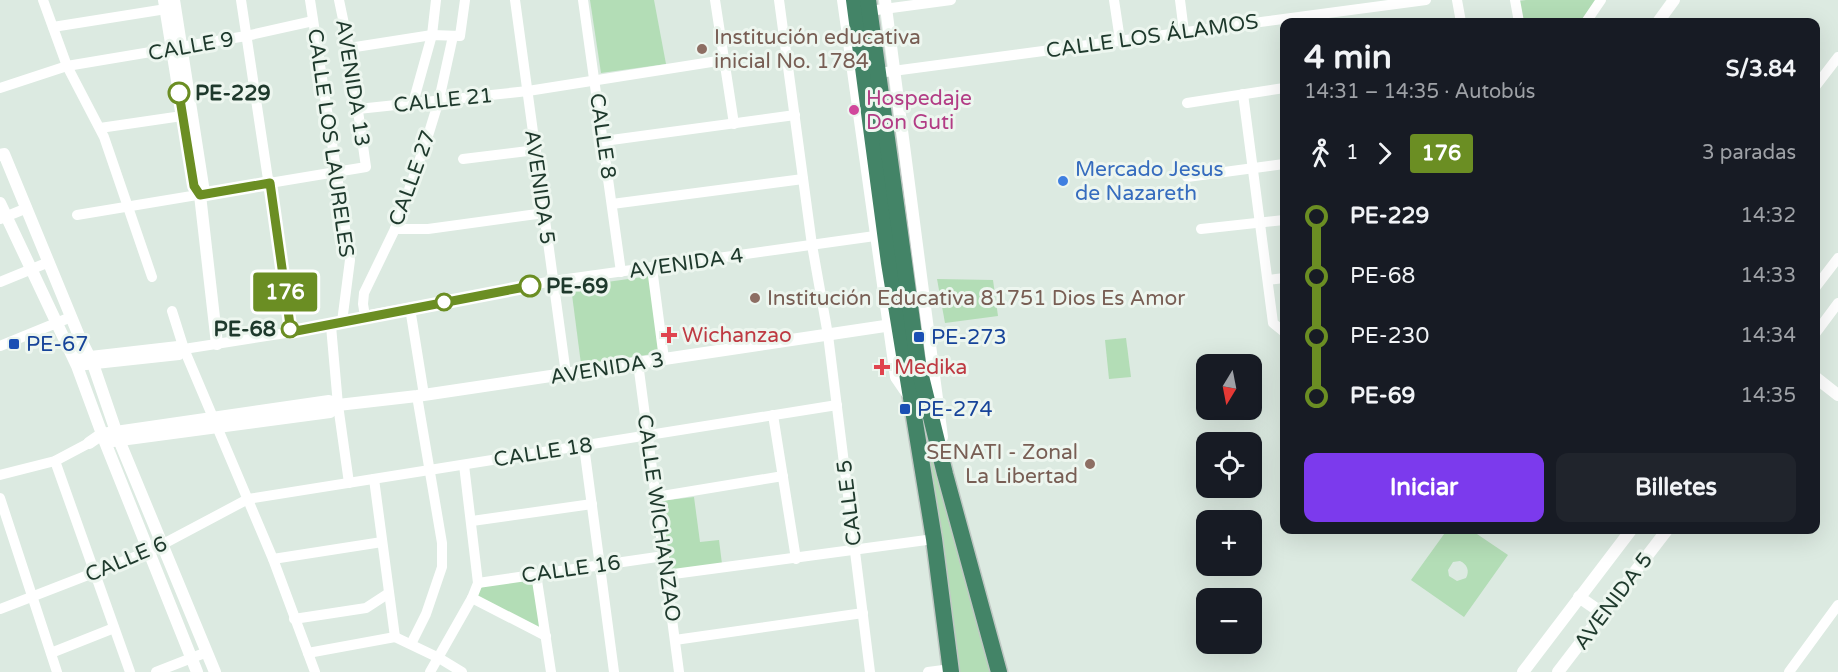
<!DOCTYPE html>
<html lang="es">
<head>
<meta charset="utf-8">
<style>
	body { margin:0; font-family:"Varela Round",sans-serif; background:#20242c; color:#f1f3f6; height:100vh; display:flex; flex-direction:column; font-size:22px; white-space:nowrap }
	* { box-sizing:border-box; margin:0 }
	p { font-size:20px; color:#9ea1a6 }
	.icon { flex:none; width:33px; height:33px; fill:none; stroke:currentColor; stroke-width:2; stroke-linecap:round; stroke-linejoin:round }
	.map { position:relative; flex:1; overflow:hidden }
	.drawer { position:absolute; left:1280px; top:18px; width:540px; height:516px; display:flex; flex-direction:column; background:#171b24; border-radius:12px; box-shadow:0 6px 24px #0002 }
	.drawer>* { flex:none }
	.badge { padding:0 12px; border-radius:4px; font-size:21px; line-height:39px }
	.needle { width:39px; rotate:190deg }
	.controls { position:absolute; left:1196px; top:354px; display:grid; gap:12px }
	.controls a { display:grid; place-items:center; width:66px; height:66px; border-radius:12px; background:#171b24; box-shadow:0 6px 24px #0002; font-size:30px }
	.map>.badge { position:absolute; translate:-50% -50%; box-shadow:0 0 0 3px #fff }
	.legs { display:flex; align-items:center; gap:9px; height:66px; padding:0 24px; font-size:20px }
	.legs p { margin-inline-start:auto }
	.summary { display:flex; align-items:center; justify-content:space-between; height:102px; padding:0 24px }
	h1 { font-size:33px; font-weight:700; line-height:45px }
	.cta { display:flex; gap:12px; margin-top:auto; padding:12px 24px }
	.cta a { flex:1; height:69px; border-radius:12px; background:#7c3aed; color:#fff; font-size:24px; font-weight:700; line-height:69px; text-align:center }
	.cta a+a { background:#20242c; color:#f1f3f6 }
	ul { padding:0 24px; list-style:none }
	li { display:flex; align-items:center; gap:21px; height:60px; font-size:22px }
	li i { display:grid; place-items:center; width:9px; height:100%; margin:0 8px; background:currentColor }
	li i::after { content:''; width:15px; height:15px; margin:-8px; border:4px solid; border-radius:50%; background:#171b24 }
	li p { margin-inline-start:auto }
	li:first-child i { background:linear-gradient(#0000 50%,currentColor 0) }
	li:last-child i { background:linear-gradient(currentColor 50%,#0000 0) }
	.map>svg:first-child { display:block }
	.green { fill:#b3ddb6; fill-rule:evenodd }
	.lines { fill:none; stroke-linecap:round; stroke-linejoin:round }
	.trunk-casing { stroke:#c0c8c4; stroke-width:19 }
	.minor { stroke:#fff; stroke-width:10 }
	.tertiary { stroke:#fff; stroke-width:12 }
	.trunk { stroke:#438467; stroke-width:16 }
	.line-1-casing { stroke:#fff; stroke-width:14 }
	.line-1 { stroke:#6b8e23; stroke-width:9 }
	.education-dot { fill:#8d6e63; stroke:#edf6ef; stroke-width:2 }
	.stop-1-dot { fill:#fff; stroke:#6b8e23; stroke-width:3 }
	.hotel-dot { fill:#d1479c; stroke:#edf6ef; stroke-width:2 }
	.shop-dot { fill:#3f7fe0; stroke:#edf6ef; stroke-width:2 }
	.health-dot { fill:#e0444e; stroke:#edf6ef; stroke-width:2 }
	.transit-dot { fill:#1a4fb4; stroke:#edf6ef; stroke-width:2 }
	.labels { text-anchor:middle; stroke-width:6; stroke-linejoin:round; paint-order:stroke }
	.street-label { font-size:21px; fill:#1e392c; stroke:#edf6ef }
	.education-label { font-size:21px; fill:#785e54; stroke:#edf6ef; text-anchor:start }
	.stop-label { font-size:21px; font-weight:bold; fill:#1e392c; stroke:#edf6ef; text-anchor:start }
	.hotel-label { font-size:21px; fill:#b23c85; stroke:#edf6ef; text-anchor:start }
	.shop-label { font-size:21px; fill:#366cbe; stroke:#edf6ef; text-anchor:start }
	.health-label { font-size:21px; fill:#be3a42; stroke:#edf6ef; text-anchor:start }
	.transit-label { font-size:21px; fill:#164399; stroke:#edf6ef; text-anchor:start }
</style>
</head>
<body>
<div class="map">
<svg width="1838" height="672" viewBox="0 0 1838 672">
	<rect width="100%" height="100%" fill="#dceae1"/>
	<g class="green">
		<path d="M590 0H654L666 64 601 73Z"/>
		<path d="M1526 0H1598L1583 22H1522L1519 1Z"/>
		<path d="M650 276 660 353 581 364 571 287Z"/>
		<path d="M937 279 993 280 998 316 945 323Z"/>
		<path d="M1126 338 1131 377 1109 379 1105 340Z"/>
		<path d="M917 379 993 672H958Z"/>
		<path d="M694 497 700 542 719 540 722 564 669 571 660 501Z"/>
		<path d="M1447 530H1471L1508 555 1464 617 1411 580ZM1460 561C1467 564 1470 571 1466 578L1457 581 1449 576 1448 570 1453 562Z"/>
		<path d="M536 574 546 636 472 598 478 583Z"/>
	</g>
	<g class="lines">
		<defs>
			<g id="trunk">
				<path d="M854 0 889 263 934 539 951 672"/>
				<path d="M868 0 918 364 945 474 999 672"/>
			</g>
		</defs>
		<use href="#trunk" class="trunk-casing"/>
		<g class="minor">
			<path d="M43 0 67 66 104 137 152 277"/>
			<path d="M241 0 291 332"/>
			<path d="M310 0 350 260 342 322"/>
			<path d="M515 0 566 374"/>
			<path d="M583 0 621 272"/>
			<path d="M715 0 734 124"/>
			<path d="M779 0 812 245 828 335 870 672"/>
			<path d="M1114 0 1120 40"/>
			<path d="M1180 0 1184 32"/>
			<path d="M1457 0 1461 22"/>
			<path d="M1515 0 1519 22"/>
			<path d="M869 11 951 0"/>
			<path d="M1586 22 1601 0"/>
			<path d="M53 27 166 9"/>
			<path d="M349 48 432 35 460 36 465 0"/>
			<path d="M878 73 1426 0"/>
			<path d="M1815 87 1838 57"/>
			<path d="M0 88 67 66 246 36 313 21"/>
			<path d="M1243 94 1273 323 1284 332"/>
			<path d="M413 103 432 35 436 0"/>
			<path d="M1187 103 1284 88"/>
			<path d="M358 109 528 91 724 60"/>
			<path d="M100 128 182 116"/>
			<path d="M604 141 795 115"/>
			<path d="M463 159 536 150"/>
			<path d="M1187 177 1284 164"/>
			<path d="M612 204 803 179"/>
			<path d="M77 215 366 167 349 48 339 0"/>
			<path d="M0 219 27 208"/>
			<path d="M395 229H428L544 213"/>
			<path d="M1201 229 1284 220"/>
			<path d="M652 268 664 359"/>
			<path d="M1268 280 1284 278"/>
			<path d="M0 282 49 262"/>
			<path d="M1815 288 1838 258"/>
			<path d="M410 308 424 395"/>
			<path d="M172 311 184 349 273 559 315 672"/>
			<path d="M365 316 363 304 364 293 395 229 427 139 439 100 453 36"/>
			<path d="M331 326 338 405 349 483"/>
			<path d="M1815 334 1838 303"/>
			<path d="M0 346 71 317"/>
			<path d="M73 358 178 346 184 349 331 326 365 316 553 281 882 235"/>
			<path d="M638 363 679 672"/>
			<path d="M77 366 179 355 184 349"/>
			<path d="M773 415 796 559"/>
			<path d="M584 446 614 672"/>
			<path d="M55 461 130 672"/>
			<path d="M0 475 55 461 89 443"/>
			<path d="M374 479 395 637"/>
			<path d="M656 497 783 476"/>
			<path d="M0 498 57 672"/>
			<path d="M472 521 592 504"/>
			<path d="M273 559 382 542"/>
			<path d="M536 574 551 672"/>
			<path d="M666 575 934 539"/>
			<path d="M478 583 664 556"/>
			<path d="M472 598 546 636"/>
			<path d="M0 609 150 551 248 499 837 405"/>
			<path d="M294 619 366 608 389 593"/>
			<path d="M395 637 439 658 462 672"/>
			<path d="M675 640 863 613"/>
			<path d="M411 644 426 614 442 567V543L417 396"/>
			<path d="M51 653 114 628"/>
			<path d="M308 653 395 637"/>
			<path d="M156 672 207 652"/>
			<path d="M430 672 472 598 478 583 464 465"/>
			<path d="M928 672 951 669"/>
			<path d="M1789 672 1838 605"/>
		</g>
		<g class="tertiary">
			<path d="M164 0 194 186 200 195 217 344"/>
			<path d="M174 0 203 186 200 195"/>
			<path d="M843 0 896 377 909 396"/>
			<path d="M885 0 942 437"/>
			<path d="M1658 22 1674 0"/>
			<path d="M0 155 4 154 79 336 93 364 119 440 215 672"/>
			<path d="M0 203 77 366 105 442 197 672"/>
			<path d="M1815 377 1838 395"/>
			<path d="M113 441 330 412 338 405"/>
			<path d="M89 443 102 434 329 401 338 405 417 396 905 323"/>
			<path d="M1579 597 1602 613"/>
			<path d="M1523 672 1631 530"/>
			<path d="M1558 672 1667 530"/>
		</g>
		<use href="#trunk" class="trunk"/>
	</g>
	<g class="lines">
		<defs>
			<path id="line-1" d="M179 93 194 186 200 195 270 183 291 332 530 286"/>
		</defs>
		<use href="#line-1" class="line-1-casing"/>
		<use href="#line-1" class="line-1"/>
	</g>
	<g class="education-dot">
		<circle cx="702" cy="49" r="6"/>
		<circle cx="755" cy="298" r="6"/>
		<circle cx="1090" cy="464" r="6"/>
	</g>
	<g class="stop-1-dot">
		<circle cx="179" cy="93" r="10"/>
		<circle cx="530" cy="286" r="10"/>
		<circle cx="444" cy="302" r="8"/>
		<circle cx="290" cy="329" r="8"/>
	</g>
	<circle class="hotel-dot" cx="854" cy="110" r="6"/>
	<circle class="shop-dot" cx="1063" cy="181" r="6"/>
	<g class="health-dot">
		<path d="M666 326h6v6h6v6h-6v6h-6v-6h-6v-6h6z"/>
		<path d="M879 358h6v6h6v6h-6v6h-6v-6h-6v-6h6z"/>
	</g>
	<g class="transit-dot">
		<rect x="913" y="331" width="12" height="12" rx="3"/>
		<rect x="8" y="338" width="12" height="12" rx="3"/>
		<rect x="899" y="403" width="12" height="12" rx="3"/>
	</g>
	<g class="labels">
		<g class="street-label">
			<text transform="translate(1152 36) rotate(-8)" y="7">CALLE LOS ÁLAMOS</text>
			<text transform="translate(191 46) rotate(-10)" y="7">CALLE 9</text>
			<text transform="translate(353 83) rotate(81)" y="7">AVENIDA 13</text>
			<text transform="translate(443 100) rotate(-6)" y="7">CALLE 21</text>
			<text transform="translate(603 136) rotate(82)" y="7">CALLE 8</text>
			<text transform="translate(331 143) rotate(82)" y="7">CALLE LOS LAURELES</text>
			<text transform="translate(412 178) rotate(-70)" y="7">CALLE 27</text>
			<text transform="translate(540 187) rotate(82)" y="7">AVENIDA 5</text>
			<text transform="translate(686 263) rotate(-8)" y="7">AVENIDA 4</text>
			<text transform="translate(607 368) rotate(-9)" y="7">AVENIDA 3</text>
			<text transform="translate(543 452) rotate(-9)" y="7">CALLE 18</text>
			<text transform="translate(849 503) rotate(-97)" y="7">CALLE 5</text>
			<text transform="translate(659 518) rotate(82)" y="7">CALLE WICHANZAO</text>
			<text transform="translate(126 559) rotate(-23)" y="7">CALLE 6</text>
			<text transform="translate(571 569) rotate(-8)" y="7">CALLE 16</text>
			<text transform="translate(1613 601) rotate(-53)" y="7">AVENIDA 5</text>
		</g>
		<g class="education-label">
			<text x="714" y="44">Institución educativa<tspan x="714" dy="24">inicial No. 1784</tspan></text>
			<text x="767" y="305">Institución Educativa 81751 Dios Es Amor</text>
			<text x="1078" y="459" text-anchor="end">SENATI - Zonal<tspan x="1078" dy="24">La Libertad</tspan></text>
		</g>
		<g class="stop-label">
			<text x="195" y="100">PE-229</text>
			<text x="546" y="293">PE-69</text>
			<text x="276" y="336" text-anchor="end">PE-68</text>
		</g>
		<g class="hotel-label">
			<text x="866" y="105">Hospedaje<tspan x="866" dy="24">Don Guti</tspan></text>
		</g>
		<g class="shop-label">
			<text x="1075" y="176">Mercado Jesus<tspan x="1075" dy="24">de Nazareth</tspan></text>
		</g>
		<g class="health-label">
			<text x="682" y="342">Wichanzao</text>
			<text x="894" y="374">Medika</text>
		</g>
		<g class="transit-label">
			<text x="931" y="344">PE-273</text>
			<text x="26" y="351">PE-67</text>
			<text x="917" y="416">PE-274</text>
		</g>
	</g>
</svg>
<div class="controls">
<a><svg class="needle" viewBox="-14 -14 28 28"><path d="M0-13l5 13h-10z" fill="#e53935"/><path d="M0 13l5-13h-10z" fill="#9ea1a6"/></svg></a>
<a><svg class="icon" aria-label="locate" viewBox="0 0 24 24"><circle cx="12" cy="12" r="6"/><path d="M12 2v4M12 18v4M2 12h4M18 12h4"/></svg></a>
<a>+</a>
<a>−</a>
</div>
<b class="badge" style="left:285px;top:292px;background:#6b8e23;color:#fff">176</b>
<section class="drawer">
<div class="summary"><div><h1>4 min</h1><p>14:31 – 14:35 · Autobús</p></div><b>S/3.84</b></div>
<div class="legs"><svg class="icon" aria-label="walk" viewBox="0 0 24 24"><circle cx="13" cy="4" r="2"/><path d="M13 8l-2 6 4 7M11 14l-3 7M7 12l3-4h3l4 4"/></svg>1<svg class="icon" aria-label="forward" viewBox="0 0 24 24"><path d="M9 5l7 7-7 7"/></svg><b class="badge" style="background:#6b8e23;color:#fff">176</b><p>3 paradas</p></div>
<ul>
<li><i style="color:#6b8e23"></i><b>PE-229</b><p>14:32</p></li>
<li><i style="color:#6b8e23"></i><span>PE-68</span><p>14:33</p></li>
<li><i style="color:#6b8e23"></i><span>PE-230</span><p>14:34</p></li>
<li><i style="color:#6b8e23"></i><b>PE-69</b><p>14:35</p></li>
</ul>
<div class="cta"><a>Iniciar</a><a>Billetes</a></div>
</section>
</div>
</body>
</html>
